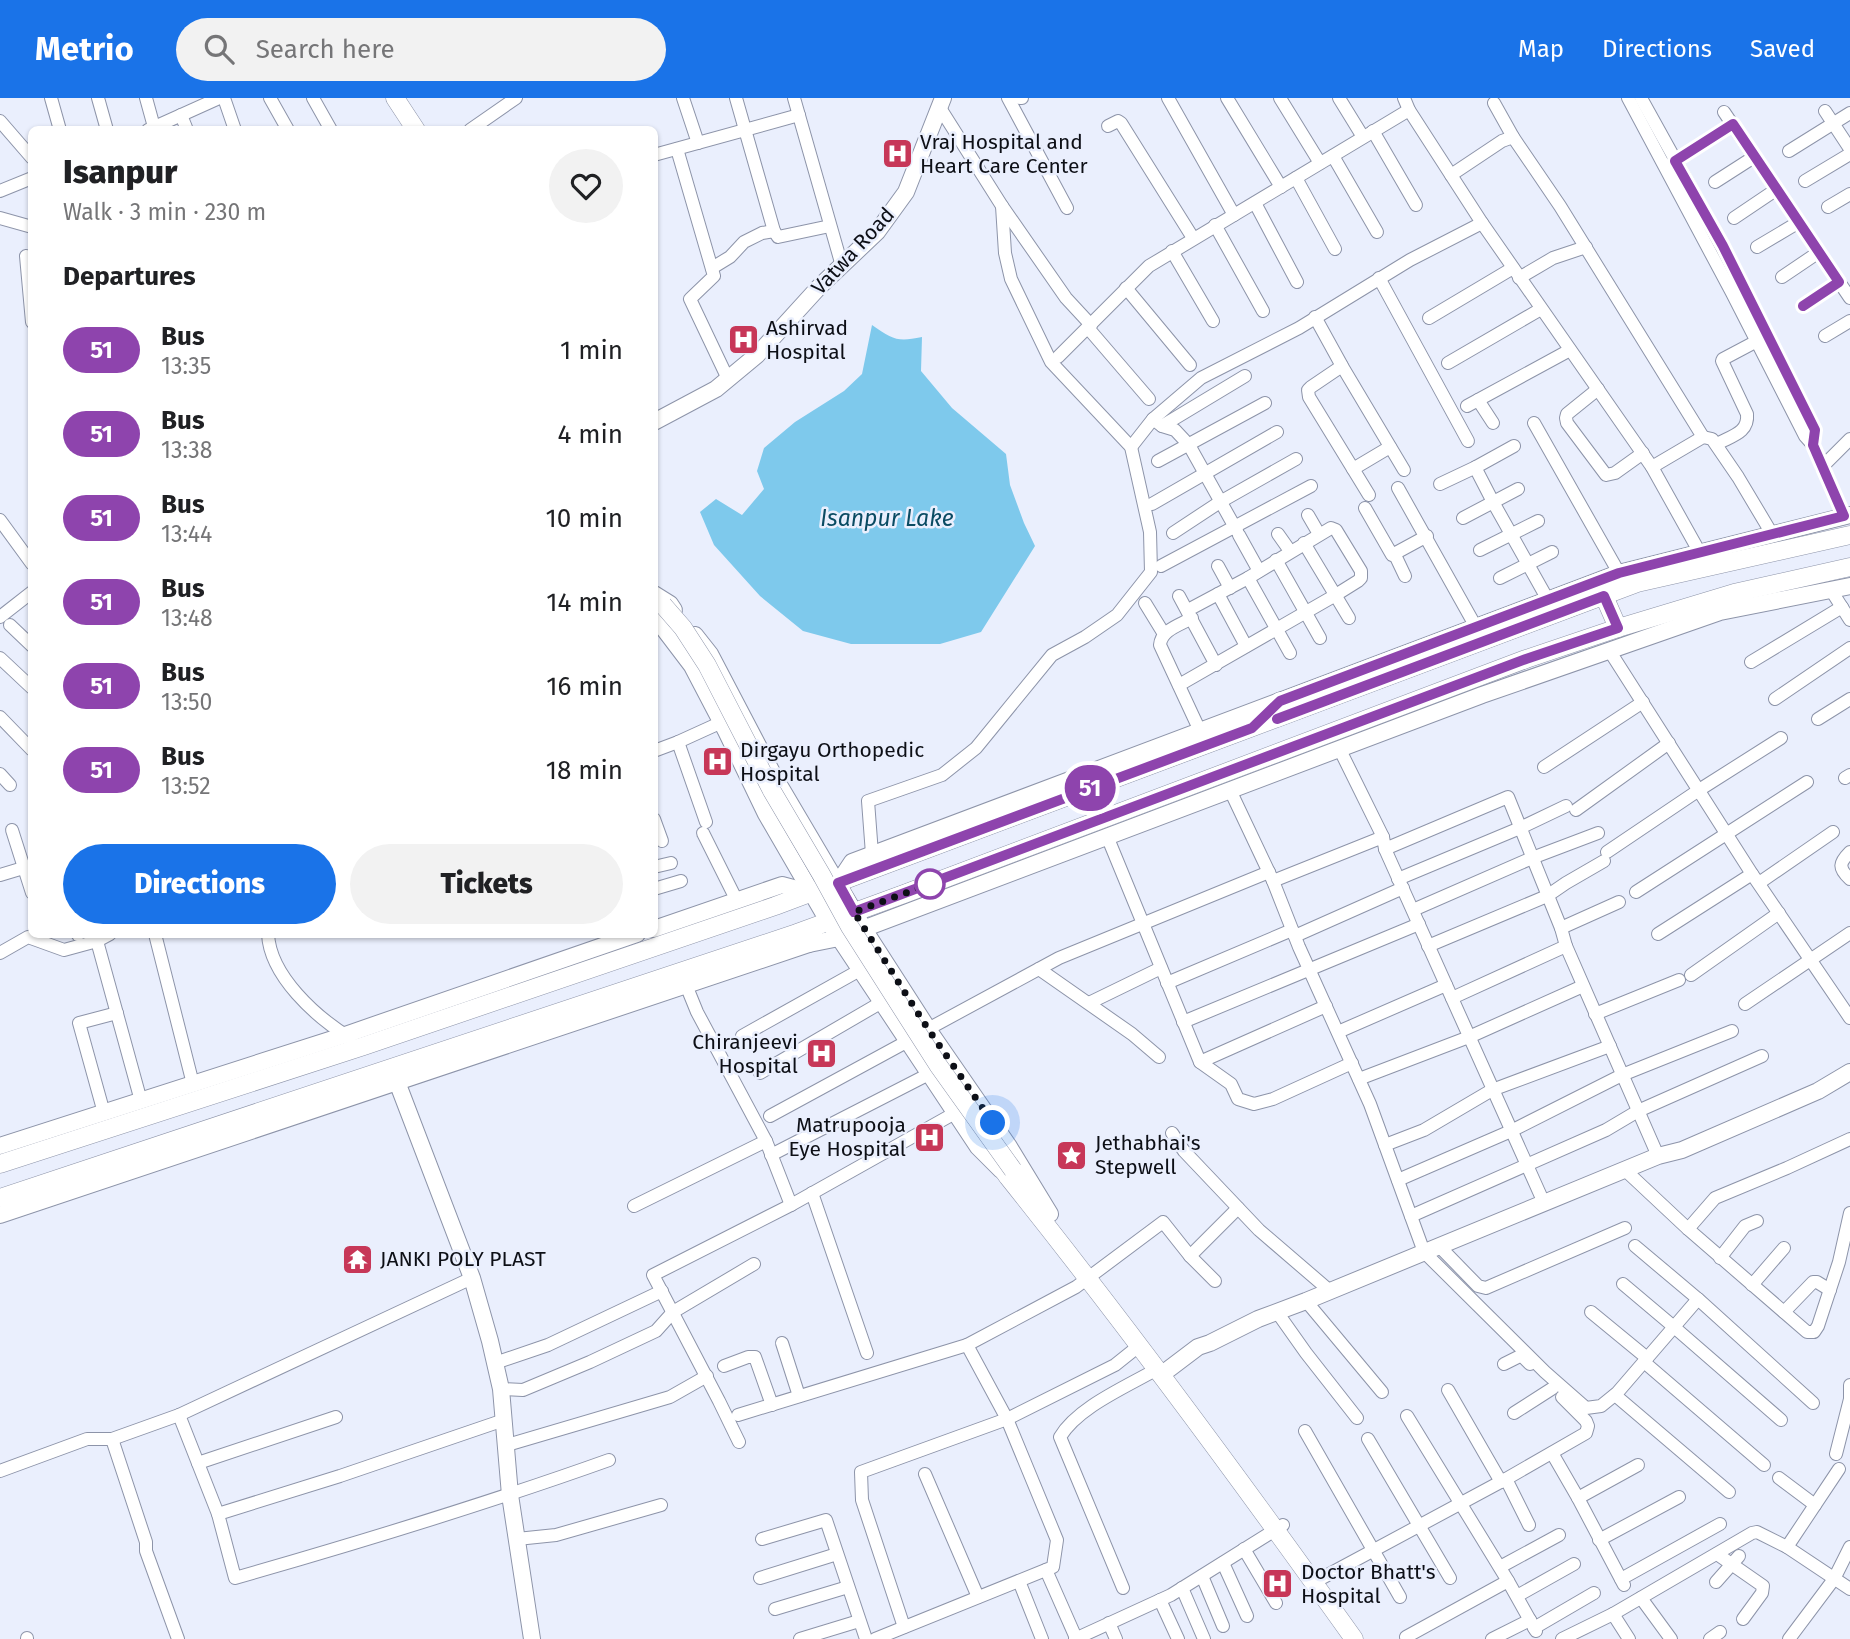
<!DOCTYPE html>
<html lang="en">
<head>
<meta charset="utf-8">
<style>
	body { margin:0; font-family:"Fira Sans",sans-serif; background:#f2f2f2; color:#202124; height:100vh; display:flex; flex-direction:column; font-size:26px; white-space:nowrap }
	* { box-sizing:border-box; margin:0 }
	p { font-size:23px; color:#757577 }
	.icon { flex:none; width:38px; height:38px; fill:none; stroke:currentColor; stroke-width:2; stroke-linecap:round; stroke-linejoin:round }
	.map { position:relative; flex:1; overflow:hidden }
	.details { position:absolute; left:28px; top:28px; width:630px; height:812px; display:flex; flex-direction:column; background:#fff; border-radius:10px; box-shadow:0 2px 5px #0004 }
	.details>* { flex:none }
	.badge { padding:0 14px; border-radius:23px; font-size:24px; line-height:46px }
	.you { position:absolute; width:35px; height:35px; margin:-18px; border:5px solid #fff; border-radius:50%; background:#1a73e8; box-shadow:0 0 0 10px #1a73e833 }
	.map>.badge { position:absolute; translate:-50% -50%; box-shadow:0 0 0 4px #fff }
	h2 { padding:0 35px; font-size:26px; line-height:63px }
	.round { display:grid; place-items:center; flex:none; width:74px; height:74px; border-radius:37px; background:#f2f2f2 }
	.overview { display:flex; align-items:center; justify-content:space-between; height:119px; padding:0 35px }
	h1 { font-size:33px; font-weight:800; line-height:52px }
	.primary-button { display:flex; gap:14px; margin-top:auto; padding:14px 35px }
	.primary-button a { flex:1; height:80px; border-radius:42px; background:#1a73e8; color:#fff; font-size:28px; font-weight:800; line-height:80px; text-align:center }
	.primary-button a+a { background:#f2f2f2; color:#202124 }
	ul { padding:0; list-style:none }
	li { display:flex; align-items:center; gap:21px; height:84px; padding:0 35px }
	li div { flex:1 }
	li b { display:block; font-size:26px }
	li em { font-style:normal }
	li .badge { min-width:77px; font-weight:700; text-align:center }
	header { display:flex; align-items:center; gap:42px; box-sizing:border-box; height:98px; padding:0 35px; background:#1a73e8; color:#fff }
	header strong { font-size:33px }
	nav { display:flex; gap:38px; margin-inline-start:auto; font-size:24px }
	.search { width:490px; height:63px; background:#f2f2f2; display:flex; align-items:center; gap:18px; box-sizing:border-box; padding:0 24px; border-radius:38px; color:#757577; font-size:26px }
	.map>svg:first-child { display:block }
	.water { fill:#7ec9ec }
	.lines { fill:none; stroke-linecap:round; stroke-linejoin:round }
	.street-casing { stroke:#8d94a9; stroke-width:14 }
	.secondary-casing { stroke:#8d94a9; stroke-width:18 }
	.primary-casing { stroke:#8d94a9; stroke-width:19 }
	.street { stroke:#fff; stroke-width:12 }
	.secondary { stroke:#fff; stroke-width:16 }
	.primary { stroke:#fff; stroke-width:18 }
	.primary-bridge-casing { stroke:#8d94a9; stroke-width:19; stroke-linecap:butt }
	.primary-bridge { stroke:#fff; stroke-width:18 }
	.line-casing { stroke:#fff; stroke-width:16 }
	.line { stroke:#8e44ad; stroke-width:10 }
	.walk { stroke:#0d0f16; stroke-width:7; stroke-dasharray:0 12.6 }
	.stop-dot { fill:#fff; stroke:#8e44ad; stroke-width:3.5 }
	.labels { text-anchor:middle; stroke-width:5; stroke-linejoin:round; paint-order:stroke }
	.poi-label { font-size:21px; fill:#0d0f16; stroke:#eaeffd; text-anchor:start }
	.street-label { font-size:21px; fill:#0d0f16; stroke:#eaeffd }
	.water-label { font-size:23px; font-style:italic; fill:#0a4b63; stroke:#eaeffd }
</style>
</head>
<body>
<header>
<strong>Metrio</strong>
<div class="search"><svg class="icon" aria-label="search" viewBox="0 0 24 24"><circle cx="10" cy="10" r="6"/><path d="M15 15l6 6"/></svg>Search here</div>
<nav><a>Map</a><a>Directions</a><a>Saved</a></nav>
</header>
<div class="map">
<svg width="1850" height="1541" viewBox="0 0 1850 1541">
	<rect width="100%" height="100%" fill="#eaeffd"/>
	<path class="water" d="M872 227C893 242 898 244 922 239L921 273 952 310 1006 356 1010 387 1024 425 1035 448 981 534 940 546H851L803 533 760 498 714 447 700 414 716 401 742 417 764 391 757 373 764 350 795 324 844 293 862 276Z"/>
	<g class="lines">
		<defs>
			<g id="street">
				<path d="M51 0 60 32"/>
				<path d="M98 0 107 32"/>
				<path d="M146 0 154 29"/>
				<path d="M224 0 235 32"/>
				<path d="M270 0 288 32"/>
				<path d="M313 0 331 32"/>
				<path d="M683 0 698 45"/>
				<path d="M736 0 774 133 778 139 830 128"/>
				<path d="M794 0 842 168"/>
				<path d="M1008 0 1067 110"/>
				<path d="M1020 0H1022"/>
				<path d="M1168 0 1234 117"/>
				<path d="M1227 0 1281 89"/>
				<path d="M1280 0 1320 65"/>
				<path d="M1339 0 1363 39"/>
				<path d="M1404 0 1409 12 1482 125 1652 369 1700 455"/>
				<path d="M1628 0 1732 195 1805 338 1813 347 1844 418"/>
				<path d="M1641 0 1723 148 1815 332 1813 347"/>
				<path d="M1494 5 1513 39 1560 108 1703 339"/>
				<path d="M940 10 1002 108 1066 200 1091 227"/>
				<path d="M1825 13 1850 51"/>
				<path d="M1724 14 1850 200"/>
				<path d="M181 17 187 32"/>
				<path d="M0 23 32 60"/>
				<path d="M1108 28 1118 23 1121 25 1193 140"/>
				<path d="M148 32 219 0"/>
				<path d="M470 32 516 0"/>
				<path d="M1373 33 1416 107"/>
				<path d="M677 51 714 178 690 201 728 281"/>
				<path d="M1789 53 1850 15"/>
				<path d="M654 57 799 17"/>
				<path d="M1333 58 1377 134"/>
				<path d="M1675 63 1733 26"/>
				<path d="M1451 77 1502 43 1513 39"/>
				<path d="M1296 80 1335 151"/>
				<path d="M1805 83 1850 56"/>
				<path d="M1715 84 1754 59"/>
				<path d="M0 93 32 80"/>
				<path d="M1255 105 1297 184"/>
				<path d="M1828 109 1850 96"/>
				<path d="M0 120 32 129"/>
				<path d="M1734 120 1777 91"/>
				<path d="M1215 127 1263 213"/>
				<path d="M1757 149 1799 124"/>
				<path d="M1172 153 1213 223"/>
				<path d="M26 158 32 224"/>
				<path d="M712 170 730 159 744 144 762 135 774 133"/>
				<path d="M1782 179 1819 154"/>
				<path d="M1379 180 1468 343"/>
				<path d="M1519 180 1553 160 1586 149"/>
				<path d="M1126 190 1190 267"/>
				<path d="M1803 208 1839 184"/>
				<path d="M1315 219 1342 268 1404 372"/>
				<path d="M1429 220 1513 170"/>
				<path d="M1088 230 1149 301"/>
				<path d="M1825 238 1850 223"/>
				<path d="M1058 259 1149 168 1409 12"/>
				<path d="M1448 265 1541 211"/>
				<path d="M1342 268 1311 289 1308 292 1309 299 1369 397"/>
				<path d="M1598 291 1567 316 1566 320 1567 325 1606 377 1615 375 1643 355"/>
				<path d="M1478 302 1493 325"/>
				<path d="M1467 308 1570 252"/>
				<path d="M1153 321 1162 328 1175 332 1189 347 1237 433"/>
				<path d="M1534 325 1619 475"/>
				<path d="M1162 328 1245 278"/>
				<path d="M1717 346C1731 338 1749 335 1747 316L1722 263 1723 261 1757 243"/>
				<path d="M1514 348 1476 369 1477 373 1493 404 1548 502"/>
				<path d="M1131 349 1153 321 1201 280 1299 230 1410 162 1482 125"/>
				<path d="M1158 363 1265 305"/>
				<path d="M1652 369 1703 339 1712 341 1738 379 1772 436"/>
				<path d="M1822 369 1850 341"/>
				<path d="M1353 371 1390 349"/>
				<path d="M1440 386 1476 369"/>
				<path d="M1398 390 1476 529"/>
				<path d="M1152 406 1277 334"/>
				<path d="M1365 410 1392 457 1427 438"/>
				<path d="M1308 417 1319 436"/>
				<path d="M1463 420 1518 391"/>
				<path d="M0 422 32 466"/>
				<path d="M1173 435 1220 404 1296 361"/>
				<path d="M1278 436 1290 453"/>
				<path d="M1239 437 1259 473"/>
				<path d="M1304 445 1349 520"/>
				<path d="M1480 452 1538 423"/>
				<path d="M1395 457 1405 478"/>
				<path d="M1276 462 1320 540"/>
				<path d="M1161 468 1311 388"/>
				<path d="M1218 468 1230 490"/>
				<path d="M1248 480 1290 555"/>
				<path d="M1500 480 1552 454"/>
				<path d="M1831 492 1850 522"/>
				<path d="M1218 496 1246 548"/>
				<path d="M1179 498 1216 567"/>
				<path d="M1145 505 1164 536"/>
				<path d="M0 519 32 494"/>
				<path d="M1192 520C1180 527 1161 532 1160 547L1200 633"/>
				<path d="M10 527 32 548"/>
				<path d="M1609 552 1752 776 1850 920"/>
				<path d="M0 560 32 590"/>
				<path d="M1751 564 1842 509"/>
				<path d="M1179 587 1334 498 1358 483 1361 480V473L1336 432 1331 430 1248 480 1188 512"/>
				<path d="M1775 601 1850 550"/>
				<path d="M0 619 32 652"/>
				<path d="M1818 621 1850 601"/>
				<path d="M678 644 706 724"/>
				<path d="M1339 650 1383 739"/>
				<path d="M654 653 678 644 722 624"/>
				<path d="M1544 669 1643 604"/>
				<path d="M0 676 10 687"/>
				<path d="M1845 680 1850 677"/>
				<path d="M1230 692 1273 783 1299 849 1370 1006 1424 1154 1545 1274 1586 1310 1601 1308 1617 1295 1698 1201 1813 1305"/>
				<path d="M1576 712 1669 645"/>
				<path d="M654 721 662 743"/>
				<path d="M12 732 32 795"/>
				<path d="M703 735 737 803"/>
				<path d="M1107 738 1200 964 1326 908"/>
				<path d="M1385 751 1544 1105"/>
				<path d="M1607 754 1699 692 1781 640"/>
				<path d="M1850 754C1839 765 1838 770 1850 781"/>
				<path d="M872 756 868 703 942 677 976 650 1052 557 1085 539 1117 517 1151 474 1150 434 1131 349 1051 264 1011 181 1005 155 1002 108"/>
				<path d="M654 769 671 765"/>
				<path d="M0 777 30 768"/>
				<path d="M1398 781 1520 730 1566 708"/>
				<path d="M1273 783 1383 739 1385 751 1508 699 1561 830 1566 848 1658 1058"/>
				<path d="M1759 785 1833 734"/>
				<path d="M654 791 681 783"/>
				<path d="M1636 794 1807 684"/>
				<path d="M1413 812 1532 760 1598 735"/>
				<path d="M1561 830 1619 804"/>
				<path d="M78 836V837"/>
				<path d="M155 836 193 986"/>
				<path d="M268 836C270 878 316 919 350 940"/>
				<path d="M1658 836 1752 776"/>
				<path d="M1295 838 1403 790"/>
				<path d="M97 843 141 1003"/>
				<path d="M1428 848 1547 798 1566 785 1604 763"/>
				<path d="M0 855 28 839 64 852 97 843 110 836"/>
				<path d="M1039 871 1132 936 1159 959"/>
				<path d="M1691 877 1779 815"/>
				<path d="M1167 885 1292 832"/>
				<path d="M686 887 697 914 766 1043 791 1107 955 1015"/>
				<path d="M1452 900 1566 848"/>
				<path d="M1089 905 1161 870"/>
				<path d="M1745 906 1850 835"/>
				<path d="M1595 916 1679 882"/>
				<path d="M1183 924 1419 826"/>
				<path d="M928 931 1059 860 1269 774"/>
				<path d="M1338 934 1446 887"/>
				<path d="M742 938 860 872"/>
				<path d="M1200 964 1231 986 1238 1001 1254 1006 1273 1001 1352 965"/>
				<path d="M760 975 882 904"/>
				<path d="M1359 981 1469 939 1583 888"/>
				<path d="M104 1015 79 925 117 915"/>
				<path d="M770 1018 908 943"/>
				<path d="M1172 1035 1184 1053 1259 1132 1330 1193"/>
				<path d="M1385 1047 1424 1032 1492 992 1610 948"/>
				<path d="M771 1057 929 976"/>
				<path d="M1625 1072 1688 1131 1807 1234H1814L1818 1228 1839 1164 1850 1115"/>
				<path d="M1398 1082 1511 1033 1622 977 1732 933"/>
				<path d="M812 1095 867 1255"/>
				<path d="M634 1108 766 1043"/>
				<path d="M1411 1118 1606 1032 1638 1013 1762 958"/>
				<path d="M1688 1131 1715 1100 1787 1070 1850 1041"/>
				<path d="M1439 1148 1478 1188 1486 1190 1625 1130"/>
				<path d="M1635 1148 1698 1201"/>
				<path d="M1190 1158 1238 1110"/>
				<path d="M1720 1160 1745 1128 1757 1123"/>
				<path d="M1623 1186 1674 1229 1781 1322"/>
				<path d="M1752 1187 1784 1150"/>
				<path d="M1306 1203 1382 1294"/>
				<path d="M1277 1214 1306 1255 1357 1320"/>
				<path d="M1591 1214 1647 1260"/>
				<path d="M1784 1214 1813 1184H1817L1830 1192"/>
				<path d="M782 1245 799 1298"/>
				<path d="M1644 1264 1764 1367"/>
				<path d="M495 1265 548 1247 662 1193"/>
				<path d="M1504 1266 1520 1258 1523 1259 1530 1266"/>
				<path d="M724 1268 748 1259H755L772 1307"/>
				<path d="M501 1291 523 1292 590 1264 656 1233 673 1214 754 1166"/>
				<path d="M1448 1292 1501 1384"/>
				<path d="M1615 1297 1729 1394"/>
				<path d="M1514 1315 1553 1290"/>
				<path d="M179 1317 218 1416"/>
				<path d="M738 1317 967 1247"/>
				<path d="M1407 1318 1508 1483 1536 1533"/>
				<path d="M504 1322 340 1378 218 1416 235 1480C361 1444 486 1406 609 1362"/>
				<path d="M1305 1333 1400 1499"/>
				<path d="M112 1341 146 1444V1453L178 1541"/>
				<path d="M1368 1341 1450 1480"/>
				<path d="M739 1344 719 1303 653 1177 791 1107"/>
				<path d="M507 1347 670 1299 707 1278"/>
				<path d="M1552 1355 1578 1400 1624 1487"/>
				<path d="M1836 1356 1850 1301V1287"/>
				<path d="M198 1365 336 1319"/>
				<path d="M0 1373 87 1341H112L179 1317 472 1180"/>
				<path d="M925 1376 978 1499"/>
				<path d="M1779 1380 1815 1407"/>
				<path d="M1506 1381 1529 1427"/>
				<path d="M1578 1400 1638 1367"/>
				<path d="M517 1441 556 1437 661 1407"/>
				<path d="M762 1441 826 1422 866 1541"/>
				<path d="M1599 1442 1679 1399"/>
				<path d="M1787 1449 1839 1371"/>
				<path d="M1244 1451 1276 1505"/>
				<path d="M1717 1456 1763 1488 1762 1495 1743 1521"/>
				<path d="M1223 1465 1247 1518"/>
				<path d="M1500 1469 1559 1437"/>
				<path d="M1046 1472 1076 1540"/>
				<path d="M1202 1478 1223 1528"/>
				<path d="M760 1480 837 1456"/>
				<path d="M1322 1480 1506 1381 1586 1335 1588 1328 1586 1323 1562 1299"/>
				<path d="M1621 1481 1720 1426"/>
				<path d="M1019 1483 1042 1541"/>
				<path d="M1716 1484 1739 1458"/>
				<path d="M1123 1490 1060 1339C1078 1309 1126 1289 1157 1271"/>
				<path d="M1182 1490 1204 1541"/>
				<path d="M1517 1498 1574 1466"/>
				<path d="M1641 1500 1671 1541"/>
				<path d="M1160 1502 1178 1541"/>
				<path d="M775 1511 848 1489"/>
				<path d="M1613 1516 1629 1541"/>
				<path d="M1109 1525 1116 1541"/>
				<path d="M904 1529 862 1402 861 1374 1007 1321 1115 1267 1140 1247"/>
				<path d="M1534 1530 1594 1495"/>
				<path d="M1406 1539 1508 1483"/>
				<path d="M27 1540V1541"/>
				<path d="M800 1541 859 1523"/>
				<path d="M875 1541 1053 1469 1057 1442 1007 1321 967 1247 1076 1189 1163 1124 1190 1158 1215 1183"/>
				<path d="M1075 1541 1171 1497 1283 1427"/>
				<path d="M1492 1541 1530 1522"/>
				<path d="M1562 1541 1613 1516 1752 1435 1757 1434 1787 1449 1850 1491"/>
				<path d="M1710 1541 1720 1534"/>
				<path d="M1789 1541 1834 1481 1850 1449"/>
			</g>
			<g id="secondary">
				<path d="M654 324 716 291 757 257 819 189 877 134 906 94 943 0"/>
				<path d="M654 496 670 506 674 512"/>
				<path d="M654 518 692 568 726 633 766 716 828 823 978 1049 1001 1072"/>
				<path d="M695 537 710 556 774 678 869 839 932 937 1008 1047 1050 1116"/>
				<path d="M838 785 852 764 1619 475 1850 417"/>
				<path d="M654 831 782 787 812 795"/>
				<path d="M809 846 839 840 1482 597 1720 514 1850 488"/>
				<path d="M394 976 472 1180 490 1243 501 1291 510 1397 532 1541"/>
				<path d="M0 1048 345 937 637 836"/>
				<path d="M0 1117 809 846 815 839"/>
				<path d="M1161 1277 1198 1249 1210 1245 1258 1221 1306 1203 1658 1058 1682 1052 1818 993 1850 974"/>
			</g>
			<g id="primary">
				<path d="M395 0 416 32"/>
				<path d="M1604 498 1618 530"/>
				<path d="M1257 625 1280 603"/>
				<path d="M994 1059 1008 1079C1128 1229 1242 1384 1354 1541"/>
				<path d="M0 1066 364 948 775 808 1637 485 1850 437"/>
				<path d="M0 1100 797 835 904 796 1526 561 1618 530 1734 495 1850 469"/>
			</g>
		</defs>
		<use href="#street" class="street-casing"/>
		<use href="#secondary" class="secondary-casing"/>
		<use href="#primary" class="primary-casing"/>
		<use href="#street" class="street"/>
		<use href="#secondary" class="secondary"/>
		<use href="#primary" class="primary"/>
		<defs>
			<path id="primary-bridge" d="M663 507 683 530 707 567 772 693 821 776 850 829 938 967 1013 1072"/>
		</defs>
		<use href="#primary-bridge" class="primary-bridge-casing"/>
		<use href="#primary-bridge" class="primary-bridge"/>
	</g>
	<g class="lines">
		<defs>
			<path id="line" d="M1277 621 1604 498 1618 530 1526 561 854 814 838 785 1252 630 1280 603 1619 475 1844 418 1813 347 1815 332 1723 148 1675 63 1733 26 1839 184 1803 208"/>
		</defs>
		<use href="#line" class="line-casing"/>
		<use href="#line" class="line"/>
		<path class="walk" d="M930 786 854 814 928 931 993 1025"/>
	</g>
	<defs>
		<symbol id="hospital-square" viewBox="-11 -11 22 22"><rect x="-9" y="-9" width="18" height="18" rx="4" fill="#c73758" stroke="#eaeffd"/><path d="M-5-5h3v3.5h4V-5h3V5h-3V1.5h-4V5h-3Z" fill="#fff"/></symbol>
		<symbol id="sight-square" viewBox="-11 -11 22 22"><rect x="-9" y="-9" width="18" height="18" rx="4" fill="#c73758" stroke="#eaeffd"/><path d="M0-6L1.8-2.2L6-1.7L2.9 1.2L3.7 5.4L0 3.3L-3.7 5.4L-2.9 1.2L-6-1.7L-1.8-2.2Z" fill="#fff"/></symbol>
		<symbol id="temple-square" viewBox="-11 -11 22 22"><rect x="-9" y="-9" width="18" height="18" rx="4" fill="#c73758" stroke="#eaeffd"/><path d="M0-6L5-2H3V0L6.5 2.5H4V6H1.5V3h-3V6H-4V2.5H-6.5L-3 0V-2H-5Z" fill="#fff"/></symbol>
	</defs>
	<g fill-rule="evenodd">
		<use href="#hospital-square" x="880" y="38" width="35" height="35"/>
		<use href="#hospital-square" x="726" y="224" width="35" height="35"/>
		<use href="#hospital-square" x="700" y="646" width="35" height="35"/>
		<use href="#hospital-square" x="804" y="938" width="35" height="35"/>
		<use href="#hospital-square" x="912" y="1022" width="35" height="35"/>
		<use href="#sight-square" x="1054" y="1040" width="35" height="35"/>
		<use href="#temple-square" x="340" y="1144" width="35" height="35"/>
		<use href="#hospital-square" x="1260" y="1468" width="35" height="35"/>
	</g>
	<circle class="stop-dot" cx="930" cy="786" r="14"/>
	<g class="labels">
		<g class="poi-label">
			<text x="920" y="51">Vraj Hospital and<tspan x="920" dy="24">Heart Care Center</tspan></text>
			<text x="766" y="237">Ashirvad<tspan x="766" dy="24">Hospital</tspan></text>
			<text x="740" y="659">Dirgayu Orthopedic<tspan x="740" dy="24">Hospital</tspan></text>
			<text x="798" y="951" text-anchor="end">Chiranjeevi<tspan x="798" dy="24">Hospital</tspan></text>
			<text x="906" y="1034" text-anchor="end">Matrupooja<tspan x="906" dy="24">Eye Hospital</tspan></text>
			<text x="1095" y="1052">Jethabhai's<tspan x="1095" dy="24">Stepwell</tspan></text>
			<text x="380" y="1168">JANKI POLY PLAST</text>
			<text x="1301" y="1481">Doctor Bhatt's<tspan x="1301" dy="24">Hospital</tspan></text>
		</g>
		<g class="street-label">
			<text transform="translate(853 153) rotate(-47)" y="7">Vatwa Road</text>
		</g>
		<g class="water-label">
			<text x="887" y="428">Isanpur Lake</text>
		</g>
	</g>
</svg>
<div class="you" style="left:993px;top:1025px"></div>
<b class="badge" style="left:1090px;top:690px;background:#8e44ad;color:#fff">51</b>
<section class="details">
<div class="overview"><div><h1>Isanpur</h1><p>Walk · 3 min · 230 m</p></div><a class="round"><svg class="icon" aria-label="heart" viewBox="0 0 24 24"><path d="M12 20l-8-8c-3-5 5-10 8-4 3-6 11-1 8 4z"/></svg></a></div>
<h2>Departures</h2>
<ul>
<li><span class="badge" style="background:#8e44ad;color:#fff">51</span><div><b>Bus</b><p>13:35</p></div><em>1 min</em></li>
<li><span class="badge" style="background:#8e44ad;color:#fff">51</span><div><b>Bus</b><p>13:38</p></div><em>4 min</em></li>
<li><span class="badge" style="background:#8e44ad;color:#fff">51</span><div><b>Bus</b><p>13:44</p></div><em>10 min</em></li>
<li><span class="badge" style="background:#8e44ad;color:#fff">51</span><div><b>Bus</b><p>13:48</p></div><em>14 min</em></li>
<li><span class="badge" style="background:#8e44ad;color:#fff">51</span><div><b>Bus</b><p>13:50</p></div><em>16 min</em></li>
<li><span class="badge" style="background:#8e44ad;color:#fff">51</span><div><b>Bus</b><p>13:52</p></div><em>18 min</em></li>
</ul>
<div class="primary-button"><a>Directions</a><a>Tickets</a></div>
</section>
</div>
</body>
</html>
